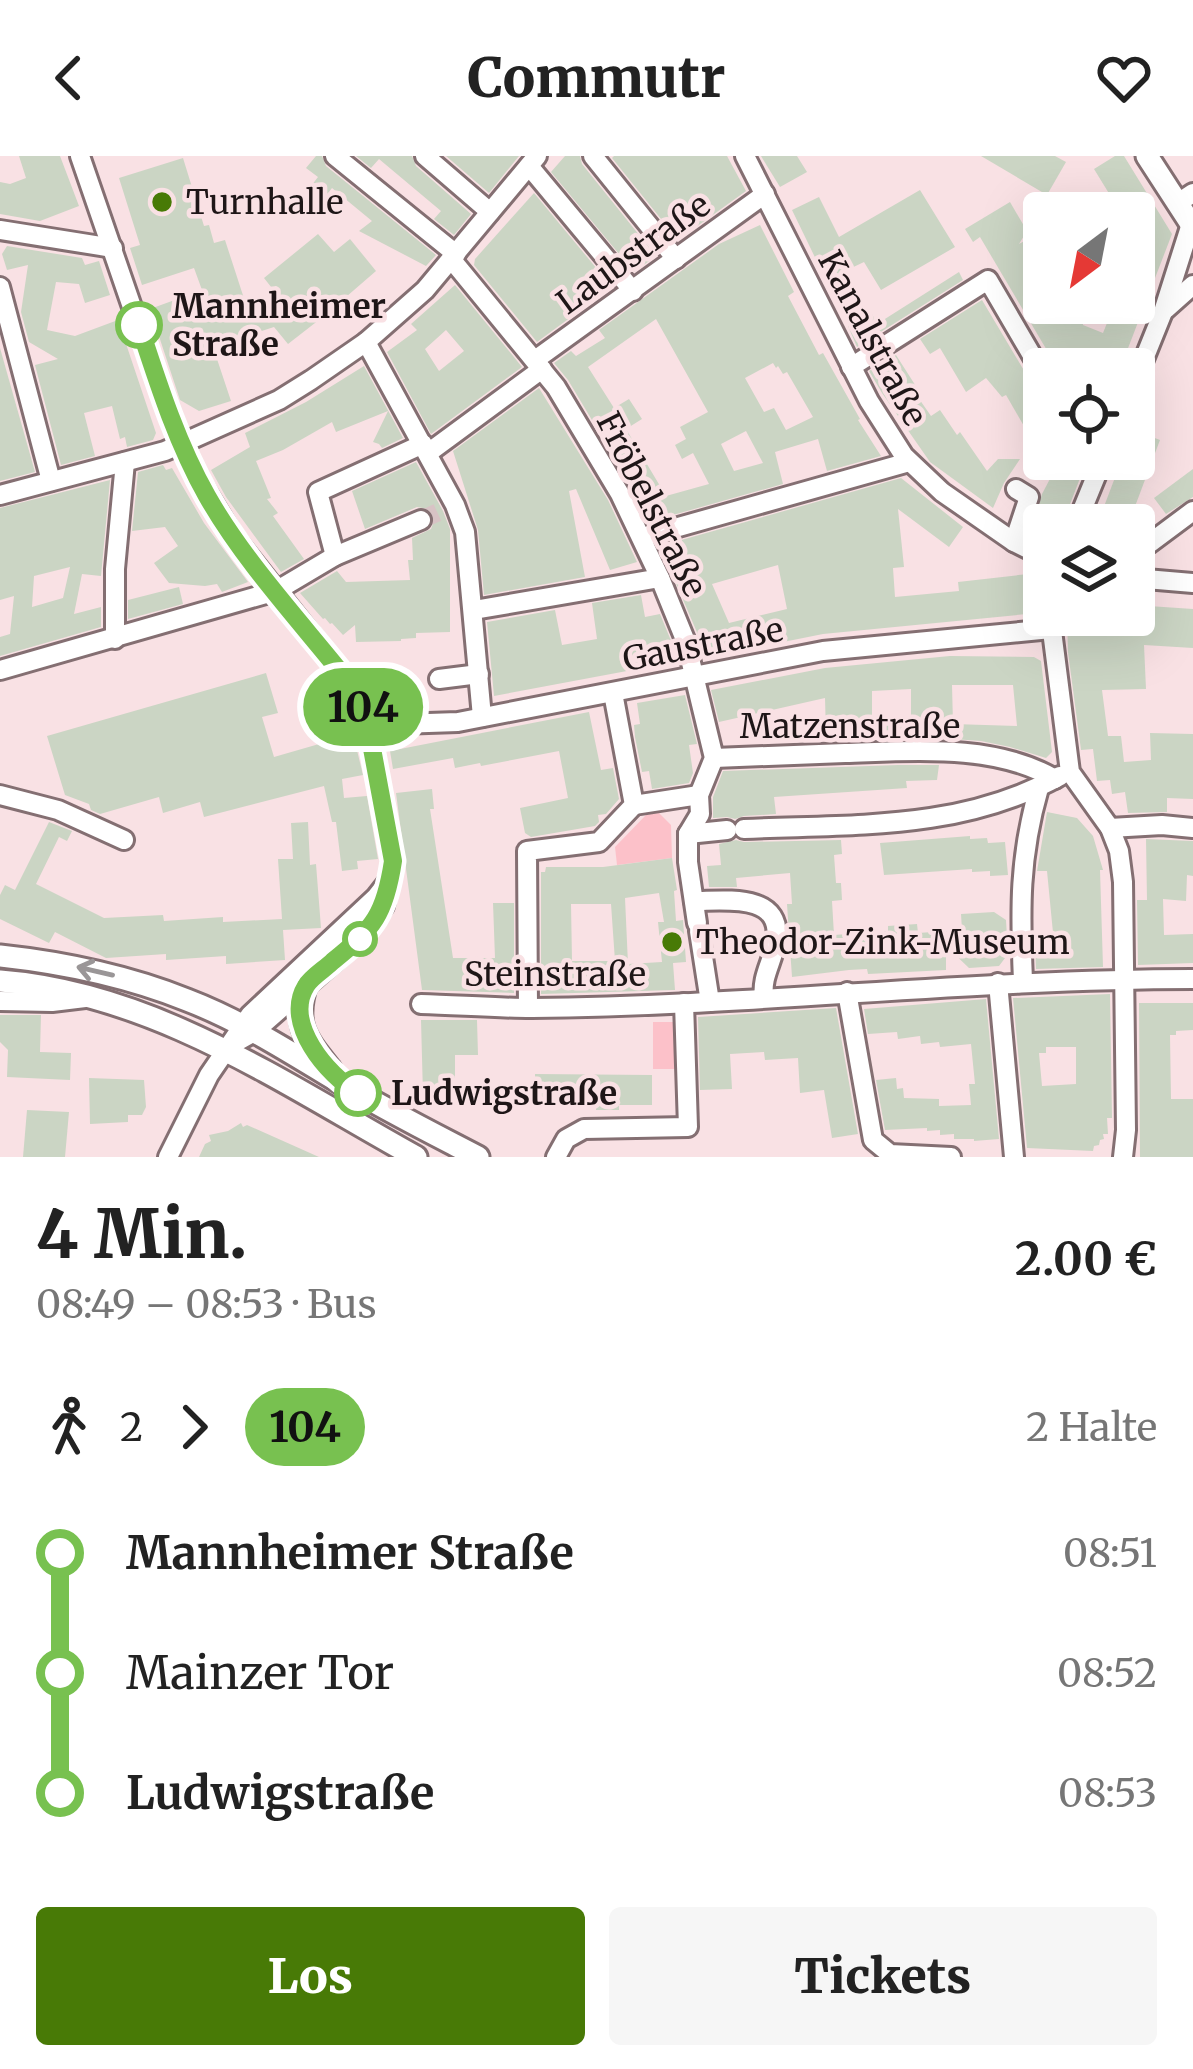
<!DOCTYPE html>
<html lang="de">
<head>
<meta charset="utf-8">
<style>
	body { margin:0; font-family:Merriweather,serif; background:#f6f6f6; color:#222; height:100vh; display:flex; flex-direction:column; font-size:45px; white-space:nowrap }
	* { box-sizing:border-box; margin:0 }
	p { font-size:39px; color:#767676 }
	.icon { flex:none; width:66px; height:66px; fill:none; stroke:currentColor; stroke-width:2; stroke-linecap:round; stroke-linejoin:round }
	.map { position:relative; height:1001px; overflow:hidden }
	.panel { display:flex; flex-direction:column; background:#fff; flex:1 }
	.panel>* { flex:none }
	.badge { padding:0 24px; border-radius:39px; font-size:42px; line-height:78px }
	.needle { width:78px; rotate:212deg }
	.fabs { position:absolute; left:1023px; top:36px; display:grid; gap:24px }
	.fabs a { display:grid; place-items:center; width:132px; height:132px; border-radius:12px; background:#fff; box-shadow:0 12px 48px #0002; font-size:60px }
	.map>.badge { position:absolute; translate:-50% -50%; box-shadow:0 0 0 6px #fff }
	.legs { display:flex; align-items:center; gap:18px; height:132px; padding:0 36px; font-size:39px }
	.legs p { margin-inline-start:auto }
	.head { display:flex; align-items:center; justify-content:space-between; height:204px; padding:0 36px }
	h1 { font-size:66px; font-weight:800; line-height:90px }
	.button { display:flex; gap:24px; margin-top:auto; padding:24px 36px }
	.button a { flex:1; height:138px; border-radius:12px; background:#487a06; color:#fff; font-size:48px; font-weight:800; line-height:138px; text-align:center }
	.button a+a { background:#f6f6f6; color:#222 }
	ul { padding:0 36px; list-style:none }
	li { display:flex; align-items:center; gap:42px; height:120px; font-size:45px }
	li i { display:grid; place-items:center; width:18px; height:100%; margin:0 15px; background:currentColor }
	li i::after { content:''; width:30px; height:30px; margin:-15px; border:9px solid; border-radius:50%; background:#fff }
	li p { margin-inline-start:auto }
	li:first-child i { background:linear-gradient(#0000 50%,currentColor 0) }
	li:last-child i { background:linear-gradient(currentColor 50%,#0000 0) }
	header { display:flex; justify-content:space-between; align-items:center; height:156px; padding:0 36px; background:#fff; font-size:54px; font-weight:800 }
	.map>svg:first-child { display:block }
	.green { fill:#fcc1c9 }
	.building { fill:#cbd5c4; fill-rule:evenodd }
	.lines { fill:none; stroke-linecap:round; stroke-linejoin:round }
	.minor-tunnel { stroke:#d8c3c5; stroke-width:18; stroke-dasharray:18 9; stroke-linecap:butt }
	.minor-casing { stroke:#846f72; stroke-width:24 }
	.major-casing { stroke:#846f72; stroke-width:27 }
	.minor { stroke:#fff; stroke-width:18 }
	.major { stroke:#fff; stroke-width:21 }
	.oneway { stroke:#9a9697 }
	.line-1-casing { stroke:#fff; stroke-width:27 }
	.line-1 { stroke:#78c150; stroke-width:18 }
	.poi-dot { fill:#487a06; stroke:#f9e1e4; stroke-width:4.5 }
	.stop-1-dot { fill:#fff; stroke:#78c150; stroke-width:6 }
	.labels { text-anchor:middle; stroke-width:9; stroke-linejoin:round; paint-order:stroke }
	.poi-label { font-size:33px; fill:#1e1617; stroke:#f9e1e4; text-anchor:start }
	.street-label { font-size:33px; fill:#1e1617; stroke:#f9e1e4 }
	.stop-label { font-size:33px; font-weight:bold; fill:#1e1617; stroke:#f9e1e4; text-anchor:start }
</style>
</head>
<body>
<header><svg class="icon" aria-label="back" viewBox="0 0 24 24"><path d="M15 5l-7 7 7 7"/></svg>Commutr<svg class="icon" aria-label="heart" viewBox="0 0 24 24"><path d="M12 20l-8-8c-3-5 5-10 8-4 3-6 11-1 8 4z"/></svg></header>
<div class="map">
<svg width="1193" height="1001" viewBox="0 0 1193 1001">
	<rect width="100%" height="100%" fill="#f9e1e4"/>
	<g class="green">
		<path d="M659 657 671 669 672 702 617 709 615 691 647 658Z"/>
		<rect x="653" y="866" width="22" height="47"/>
	</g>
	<g class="building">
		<path d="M19 0H60L79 50 40 65 0 58V26L10 28 26 22Z"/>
		<path d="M316 0H322L326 10 436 99 426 110 359 75 372 65 332 32 325 41 311 30 318 21 306 12Z"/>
		<path d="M356 0H412L416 10 471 58 454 79 434 63 441 55 379 3 371 12Z"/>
		<path d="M446 0H519L489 37Z"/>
		<path d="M565 0H580L582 8 656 100 634 116 551 16Z"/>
		<path d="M614 0H727L746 35 678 84 612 2Z"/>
		<path d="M761 0H797L807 16 780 31Z"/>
		<path d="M981 0H1055L1066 6 1047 39Z"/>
		<path d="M1115 0H1124L1172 78 1120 213H1089L1097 192 1058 213 980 81 973 86 965 73 1010 46 1027 75 1019 88 1044 74V91L1030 99 1036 110 1032 112 1044 132V147H1080L1083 169 1103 177 1115 147H1134V57H1121L1094 13Z"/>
		<path d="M183 2 204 70 209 69 214 87 225 84 251 164 279 141 264 122 318 78 334 96 350 83 376 115 324 160 288 188 274 171 213 191 231 245 199 255 180 244 150 153 202 134 194 112 142 129 130 92 140 89 119 22Z"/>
		<path d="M920 34 955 91 881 134 864 106 826 124 792 54 819 41 839 81Z"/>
		<path d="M534 37 612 131 537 186 474 109 475 103Z"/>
		<path d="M760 69 794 136 788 140 819 199 823 197 860 263 858 264 881 300 827 315 818 283 775 296 783 328 648 366 632 331 568 224 554 207 571 195 576 200 605 182 599 174 719 88ZM656 163 708 256 680 271 686 283 675 289 682 303 693 297 709 328 666 340 626 273 642 263 629 243 614 252 588 211ZM773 207 776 212 778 210 783 218 787 216 813 261 786 274 774 252 764 256 745 222ZM746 275 763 307 734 315 721 288Z"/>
		<path d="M7 90 82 102 85 109 99 105 110 139 85 147 79 128 56 126 47 174 75 180 118 164 156 277 153 284 127 291 125 281 120 283 112 250 84 257 95 300 61 309 35 209 58 203 29 186 21 156 28 109 7 114 2 98Z"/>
		<path d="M959 116 963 124 857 191 848 170 872 158 877 168Z"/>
		<path d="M455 129 522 211 431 278 387 196 417 174 411 168ZM446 174 464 195 439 215 425 193Z"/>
		<path d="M982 144 1044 248V274L1032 284 1006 239 1002 241 986 222 966 236 940 192 930 198 920 183Z"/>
		<path d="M0 192 35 316 0 325Z"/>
		<path d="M896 199 919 235 915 237 931 260 940 254 957 279 960 276 987 315 998 303H1020L1004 327 993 352 930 306 882 237 869 215Z"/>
		<path d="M364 210 403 282 382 292 379 288 373 286 388 255 336 276 332 266 283 294 256 305 271 342 267 343 278 357 273 360 304 403 281 416 226 341 211 314 250 291 245 277 306 246Z"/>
		<path d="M539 232 608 344 637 406 610 414 576 333 569 335 585 421 484 439 478 374 453 295Z"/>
		<path d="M1134 274 1160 284 1128 369H1097L1122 303H1134Z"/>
		<path d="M1043 303H1077L1082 317 1062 369H1044V379L1032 374 1042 338 1052 319Z"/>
		<path d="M416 306 443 355 450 373V476L416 477V482L401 483V485L356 486 355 469 343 479 332 467 330 468 325 462 323 463 300 437 337 415 346 426 410 424 408 404H413L412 382 431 373 434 365 433 358 428 353 417 351 365 373 352 335Z"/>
		<path d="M163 309 166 314 172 312 204 367 248 426 222 436 217 428 205 430 169 427 154 407 178 390 165 371 132 375 138 316Z"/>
		<path d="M1193 313V341L1166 358 1154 342Z"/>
		<path d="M901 322 963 371 949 391 898 353 904 411 893 412 895 441 959 435 958 426 1028 418 1027 458 823 478 704 502 699 481 660 390ZM778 409 787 453 729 467 712 428Z"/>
		<path d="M110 324 101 420 82 418 74 458 101 451V471L0 500V481L10 478 14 440 0 444V352ZM70 411 63 442 32 451 34 420Z"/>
		<path d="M179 431 183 448 128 463V444Z"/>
		<path d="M641 439 645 461 660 458 672 487 675 506 494 540 487 466 555 454 562 489 597 483 592 447Z"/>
		<path d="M1134 449 1193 453V492L1144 489 1146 533 1102 534 1108 580H1121L1124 606 1151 604 1150 577 1193 578V643L1167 642V656L1128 657 1125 636 1112 638 1110 624 1097 625 1093 593 1081 594 1068 496 1067 459H1134Z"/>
		<path d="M950 500 1034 501 1041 505 1052 596 1046 602 1010 591 981 585 925 581 863 583V577L826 578 825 542 719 566 711 534 825 512ZM952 529H1013L1017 570 953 568ZM911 533V567H872V535Z"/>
		<path d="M266 517 278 557 262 561 274 601 326 586 319 560 347 553 363 619 342 623 344 642 367 640 378 703 357 705 358 713 342 715 336 666H332L324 630 204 661 200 646 163 657 159 641 100 658 91 654 89 648 65 639 47 580Z"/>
		<path d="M685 539 697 588 689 589 693 617 689 627 652 633 649 615 642 616 635 581 634 569 640 568 637 547Z"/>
		<path d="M589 556 601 614 613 612 619 643 606 658 598 659 599 666 595 670 531 681 525 677 520 652 568 642 559 595 481 610 480 607 455 612 453 602 393 613 390 595Z"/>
		<path d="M898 609H939L937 624 906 625 907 632 774 641 776 658 744 660 735 663 727 661 713 662V641L723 615Z"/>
		<path d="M432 633 434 653H430L453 802H495L493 747H514V837L422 834 396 637Z"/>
		<path d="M1047 656 1077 662 1093 680 1103 714H1100L1103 811 1036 813 1035 788 1054 787 1047 715H1037Z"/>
		<path d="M49 666 72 675 67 685 59 681 36 728 104 762 163 759 164 765 223 761V766L282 763 278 703H293L291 667 308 666 310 709 316 708 321 772 283 774 285 804 226 808V800L166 804V798L106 802 55 776 49 787 0 763V739L5 729 15 734Z"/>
		<path d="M970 680V683L987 682 988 687 1005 686 1008 719 990 720V715L972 716V713L884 719 880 687Z"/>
		<path d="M1146 683 1193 685V720L1187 719 1186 745 1163 743 1164 779 1193 778V807L1138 809 1137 744H1147Z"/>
		<path d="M736 684 744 686 841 684 842 698 834 699 836 727H841L842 744 832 745 834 779 888 775V770L917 768 918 777 962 774 961 758 994 756 1006 764 1008 798 999 810 969 812 946 790V814L868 818 867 813 849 814 792 821 787 748H792L790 717 736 722 737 731H709L707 710 721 709 719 688Z"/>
		<path d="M672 702 677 734 674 735 676 765 683 764 686 806 673 807 675 834 541 838V716H545L546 711H603ZM659 737 664 766H658L662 806 628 808 625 742ZM571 748H611L615 805H572Z"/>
		<path d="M1110 838 1112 962H1107L1108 978H1103L1104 983 1100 984 1099 989 1094 990 1093 995 1027 992 1013 842ZM1046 891H1076V928L1042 930 1039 897H1046Z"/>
		<path d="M986 843 999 983 974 985V983H954V978L940 979V974L927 975V972L885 974 876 924 896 922 897 933 903 932 904 942 939 943V950L971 949 969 928H975L971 888 940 891 939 886 921 888 920 880 898 883 897 876 868 878 864 853Z"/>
		<path d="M1139 847H1193V874L1176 875V879H1170L1171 943H1193V1001H1140Z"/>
		<path d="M836 852 858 978 832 982 824 934 800 937 798 902 765 904 764 896 730 898 732 933 700 934 698 861Z"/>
		<path d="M0 859H41L40 896 71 897 70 924 7 921 8 894 0 886Z"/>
		<path d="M421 864H477L478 899H455V939H423Z"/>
		<path d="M535 918 652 919V949H619V954H596V949H535Z"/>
		<path d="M89 922 144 924 146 951 142 959H128V966L90 968Z"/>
		<path d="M27 954 69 956 65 1001H23Z"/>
		<path d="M241 967 243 971 247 969 319 1001H199L205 988 211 985 209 979 228 975Z"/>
	</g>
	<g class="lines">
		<path class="minor-tunnel" d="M421 364 443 354"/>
		<defs>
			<g id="minor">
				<path d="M80 0 163 241 193 314 233 380 358 538 365 555 393 705 384 750 360 783 254 876 224 893"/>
				<path d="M335 0 456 98"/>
				<path d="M425 0 490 56"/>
				<path d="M593 0 676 103"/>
				<path d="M745 0 869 245 904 300 942 336 1014 386 1044 401"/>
				<path d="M529 10 633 135"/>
				<path d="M1178 47 1193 37"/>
				<path d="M0 74 113 92"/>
				<path d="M452 104 556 231 620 338 660 422 686 486 714 602 699 639 700 658 688 678"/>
				<path d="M0 131 51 325"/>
				<path d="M1166 153 1193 129"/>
				<path d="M366 186 455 349 465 376 482 561"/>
				<path d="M535 204 765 38"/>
				<path d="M851 211 988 124 1044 220"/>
				<path d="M1134 228 1163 156 1191 68"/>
				<path d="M428 297 542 213"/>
				<path d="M0 339 165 295 279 244 311 224 366 186 425 134 537 0"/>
				<path d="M1076 369 1103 303"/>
				<path d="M643 381 909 306"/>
				<path d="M1014 386 1029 341 1016 333"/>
				<path d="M1134 399 1193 355"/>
				<path d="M335 400 318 336 423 288"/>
				<path d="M1134 422 1193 427"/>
				<path d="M474 454 660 422"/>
				<path d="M1050 459 1070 616 1110 672 1119 695 1123 726 1126 974 1123 1001"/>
				<path d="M115 483V413L125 306"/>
				<path d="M0 514 276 435 335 400 421 364"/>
				<path d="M439 523 479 518"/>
				<path d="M369 569 458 566 823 495 1051 473"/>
				<path d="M714 602C757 600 801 599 845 597 912 595 994 587 1055 623"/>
				<path d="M0 639 58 654 124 684"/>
				<path d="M634 649 699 639"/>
				<path d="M1110 672 1162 669 1193 672"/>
				<path d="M744 673C855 668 959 675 1060 620"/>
				<path d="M688 678V706L697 767"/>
				<path d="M688 678 727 674"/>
				<path d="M694 745C724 745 783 736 776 785 773 806 761 820 764 842"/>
				<path d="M699 775 710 846"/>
				<path d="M1023 825C1020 754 1019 701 1039 632"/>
				<path d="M998 827 1014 1001"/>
				<path d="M847 836 873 984 890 998 951 1001"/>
				<path d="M0 845 52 846 85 842"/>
				<path d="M421 848C458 849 495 852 532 852 753 850 972 823 1193 823"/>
				<path d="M528 852 527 695 599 686 634 649 613 537"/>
				<path d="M168 1001 209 919 250 859 376 741 387 727"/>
				<path d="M556 1001 566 983 584 973 688 971 684 847"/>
			</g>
			<g id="major">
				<path d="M1147 0 1193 71"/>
				<path d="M0 800C65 807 127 820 187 844 242 865 291 897 341 927 386 954 432 977 478 1001"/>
				<path d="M0 825C155 837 284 928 416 1001"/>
				<path d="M306 828C293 869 305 882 330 913"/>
			</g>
		</defs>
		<use href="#minor" class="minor-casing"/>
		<use href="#major" class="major-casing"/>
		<use href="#minor" class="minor"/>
		<use href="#major" class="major"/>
	</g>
	<defs><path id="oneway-shaft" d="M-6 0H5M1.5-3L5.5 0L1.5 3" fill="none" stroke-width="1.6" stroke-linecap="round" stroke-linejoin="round" transform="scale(3)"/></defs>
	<use class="oneway" href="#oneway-shaft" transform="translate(95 815) rotate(-167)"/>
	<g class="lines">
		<defs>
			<path id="line-1" d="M139 169C158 227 177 287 207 340 246 409 309 475 358 538L365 555 393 705C385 758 374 772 333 805 325 813 311 821 306 830 283 867 327 919 358 937"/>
		</defs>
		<use href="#line-1" class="line-1-casing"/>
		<use href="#line-1" class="line-1"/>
	</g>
	<g class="poi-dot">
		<circle cx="162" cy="46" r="12"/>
		<circle cx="672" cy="786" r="12"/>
	</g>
	<g class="stop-1-dot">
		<circle cx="139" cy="169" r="21"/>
		<circle cx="360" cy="783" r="15"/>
		<circle cx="358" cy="937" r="21"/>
	</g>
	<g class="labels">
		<g class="poi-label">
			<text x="186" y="58">Turnhalle</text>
			<text x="696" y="798">Theodor-Zink-Museum</text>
		</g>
		<g class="street-label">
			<text transform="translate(633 97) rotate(-36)" y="12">Laubstraße</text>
			<text transform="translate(873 182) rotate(62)" y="12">Kanalstraße</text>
			<text transform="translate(652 348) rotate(63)" y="12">Fröbelstraße</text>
			<text transform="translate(703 488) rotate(-11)" y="12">Gaustraße</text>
			<text x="850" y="582">Matzenstraße</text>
			<text x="555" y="830">Steinstraße</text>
		</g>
		<g class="stop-label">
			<text x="172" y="162">Mannheimer<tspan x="172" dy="38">Straße</tspan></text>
			<text x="391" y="949">Ludwigstraße</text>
		</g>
	</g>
</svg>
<div class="fabs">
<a><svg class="needle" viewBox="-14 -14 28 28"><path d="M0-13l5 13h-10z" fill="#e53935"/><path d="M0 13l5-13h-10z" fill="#767676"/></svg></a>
<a><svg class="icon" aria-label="locate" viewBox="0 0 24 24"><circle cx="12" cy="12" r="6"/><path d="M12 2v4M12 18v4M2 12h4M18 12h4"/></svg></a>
<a><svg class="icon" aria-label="layers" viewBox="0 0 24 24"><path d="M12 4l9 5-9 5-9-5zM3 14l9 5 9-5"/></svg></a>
</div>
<b class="badge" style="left:363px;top:551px;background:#78c150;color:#111">104</b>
</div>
<section class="panel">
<div class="head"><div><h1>4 Min.</h1><p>08:49 – 08:53 · Bus</p></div><b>2.00 €</b></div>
<div class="legs"><svg class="icon" aria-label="walk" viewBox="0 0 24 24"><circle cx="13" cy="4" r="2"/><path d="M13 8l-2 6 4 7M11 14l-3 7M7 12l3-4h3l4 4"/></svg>2<svg class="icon" aria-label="forward" viewBox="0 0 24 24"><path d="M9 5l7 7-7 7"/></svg><b class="badge" style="background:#78c150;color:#111">104</b><p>2 Halte</p></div>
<ul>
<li><i style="color:#78c150"></i><b>Mannheimer Straße</b><p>08:51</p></li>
<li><i style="color:#78c150"></i><span>Mainzer Tor</span><p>08:52</p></li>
<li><i style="color:#78c150"></i><b>Ludwigstraße</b><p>08:53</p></li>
</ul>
<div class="button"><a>Los</a><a>Tickets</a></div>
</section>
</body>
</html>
